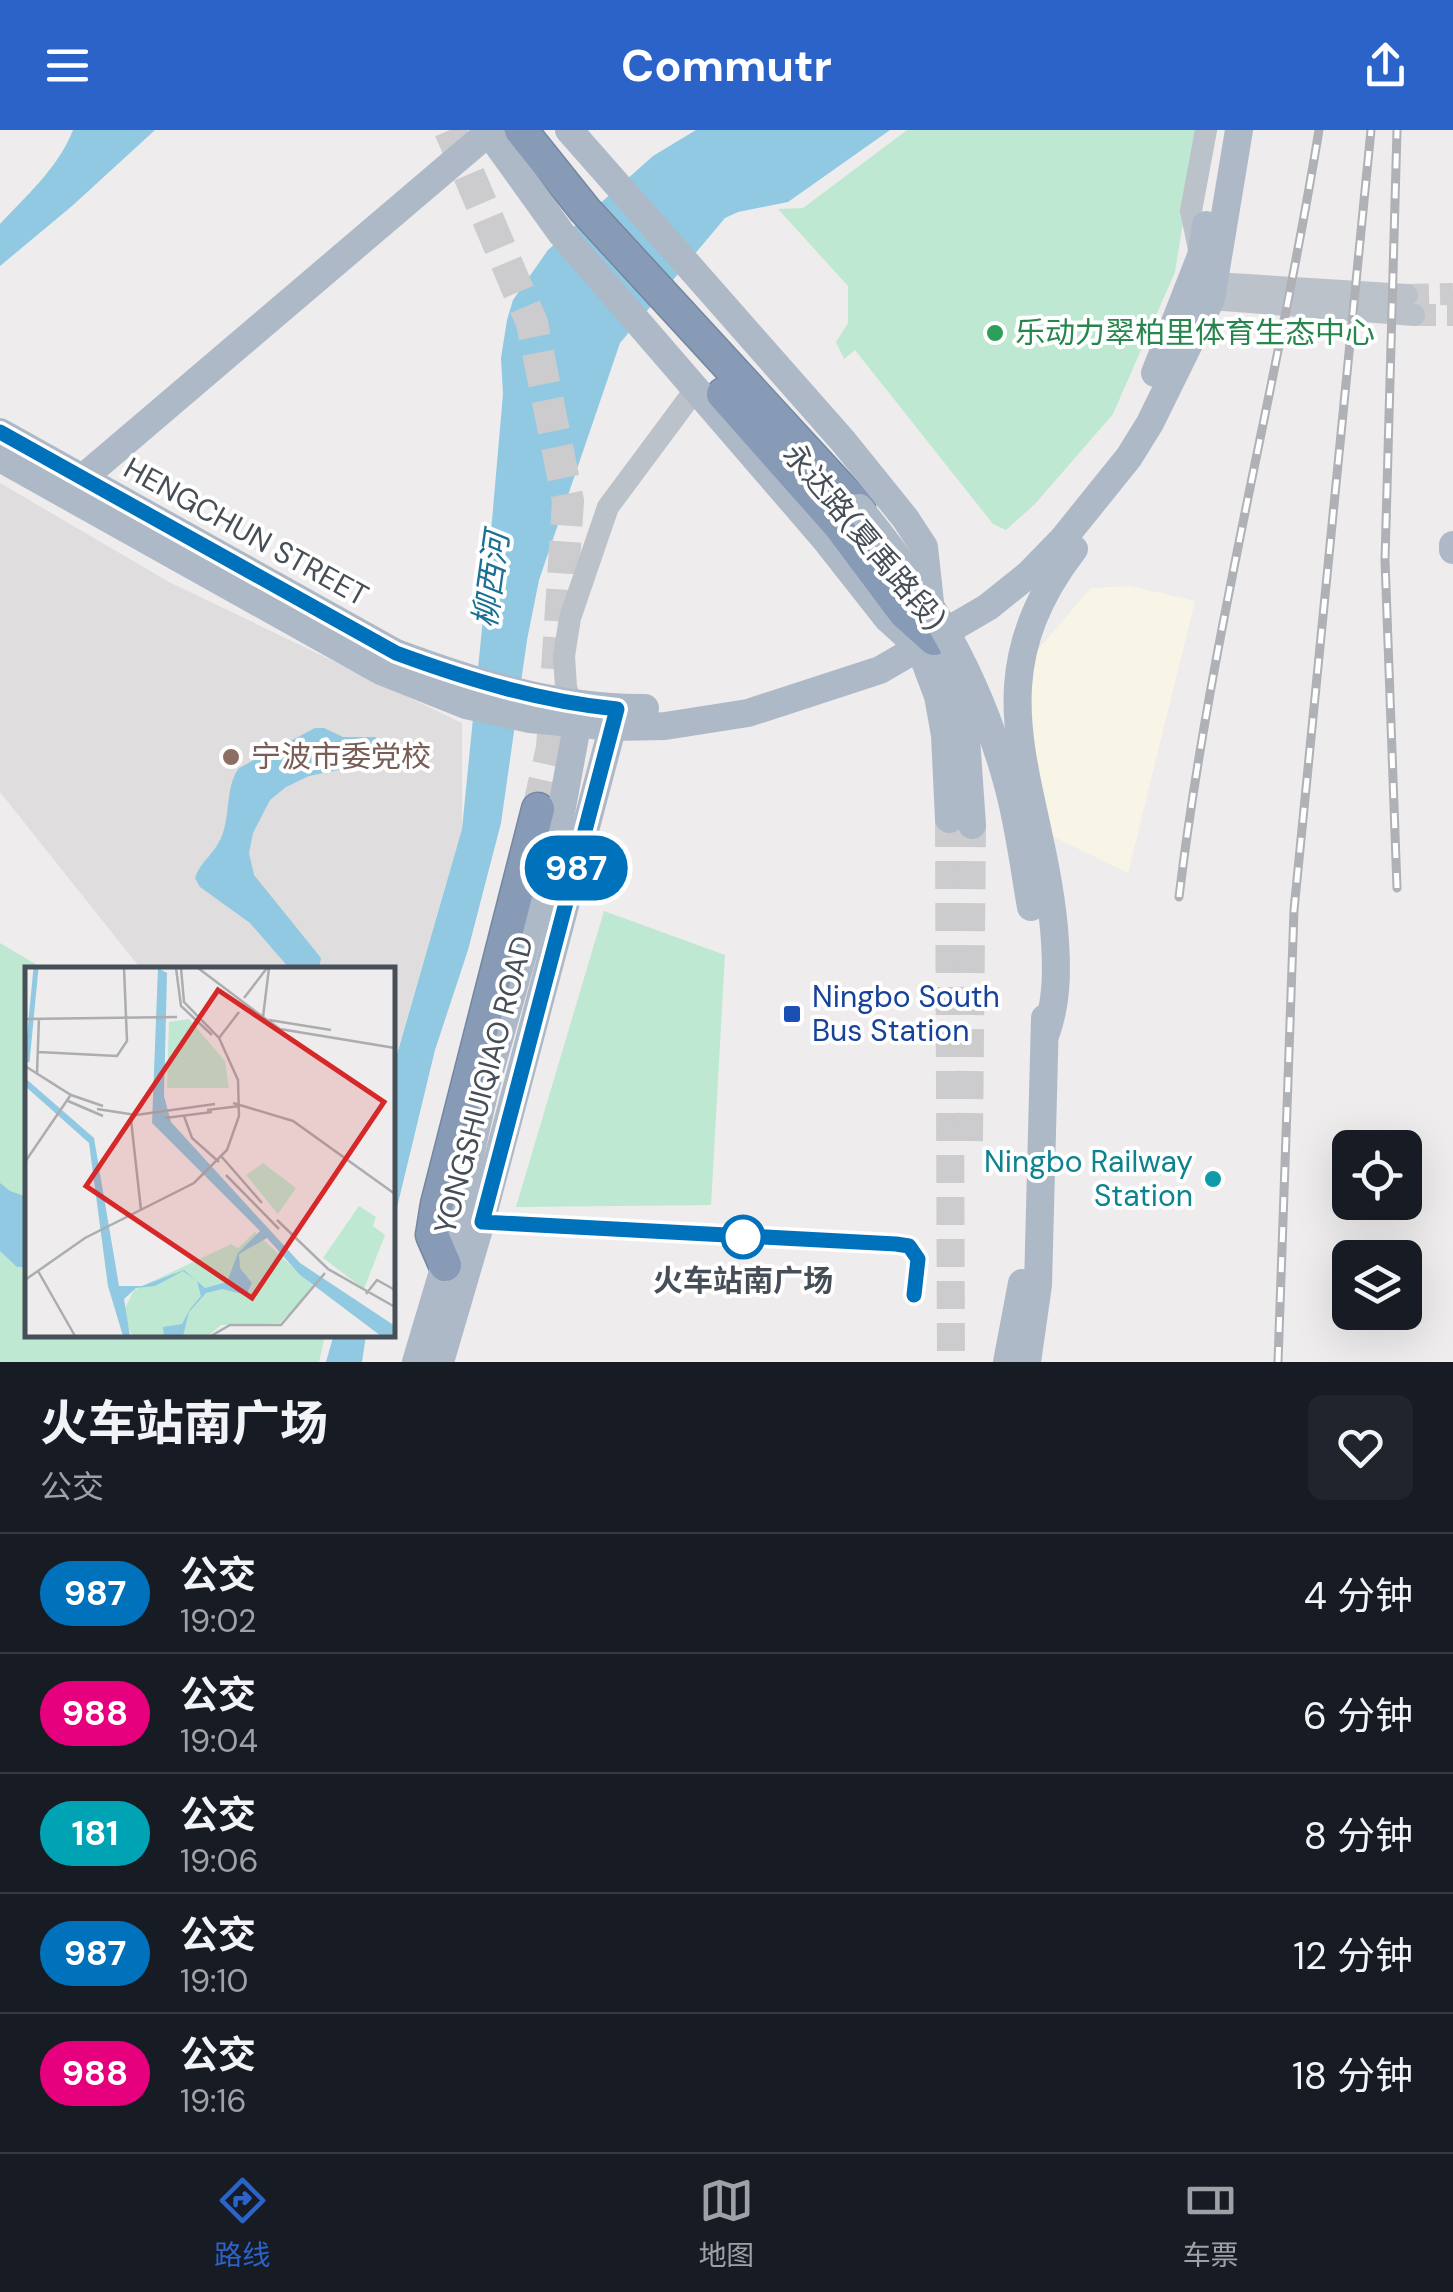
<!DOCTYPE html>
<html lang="zh">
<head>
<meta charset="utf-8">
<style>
	body { margin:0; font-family:"DM Sans","Noto Sans SC",sans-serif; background:#20242c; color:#f1f3f6; height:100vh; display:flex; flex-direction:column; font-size:38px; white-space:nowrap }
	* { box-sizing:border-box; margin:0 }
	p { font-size:32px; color:#9ea1a6 }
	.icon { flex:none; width:55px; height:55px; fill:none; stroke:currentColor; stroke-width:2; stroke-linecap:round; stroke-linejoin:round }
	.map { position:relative; height:1232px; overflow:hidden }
	.details { display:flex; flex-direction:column; background:#171b24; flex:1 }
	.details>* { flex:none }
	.badge { padding:0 20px; border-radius:32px; font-size:35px; line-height:65px }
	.tools { position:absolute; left:1332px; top:1000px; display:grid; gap:20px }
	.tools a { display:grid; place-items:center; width:90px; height:90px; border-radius:15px; background:#171b24; box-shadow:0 10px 40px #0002; font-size:50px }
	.map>.badge { position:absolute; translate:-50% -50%; box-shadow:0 0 0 5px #fff }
	.round { display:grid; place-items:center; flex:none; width:105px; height:105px; border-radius:15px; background:#20242c }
	.headline { display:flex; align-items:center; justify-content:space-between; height:170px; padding:0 40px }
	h1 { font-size:48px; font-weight:700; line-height:75px }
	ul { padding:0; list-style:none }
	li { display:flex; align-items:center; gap:30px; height:120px; padding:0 40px; border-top:2px solid #363941 }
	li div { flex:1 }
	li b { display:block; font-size:38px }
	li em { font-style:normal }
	li .badge { min-width:110px; font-weight:700; text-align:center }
	header { display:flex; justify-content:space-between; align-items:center; height:130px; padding:0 40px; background:#2c63c8; color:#fff; font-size:45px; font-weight:700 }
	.dock { display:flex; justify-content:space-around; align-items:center; height:140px; border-top:2px solid #363941; background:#171b24; font-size:28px; color:#9ea1a6 }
	.dock a { display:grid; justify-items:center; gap:5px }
	.dock .selected { color:#2c63c8 }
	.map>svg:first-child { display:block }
	.commercial { fill:#f9f5e6 }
	.education { fill:#dfdddd }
	.green { fill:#bee8d2 }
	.water { fill:#90c9e1 }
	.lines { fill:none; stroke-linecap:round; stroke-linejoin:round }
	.minor-tunnel { stroke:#ccccce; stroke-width:22; stroke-dasharray:22 11; stroke-linecap:butt }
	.major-tunnel { stroke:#ccccce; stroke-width:28; stroke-dasharray:28 14; stroke-linecap:butt }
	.highway-tunnel { stroke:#ccccce; stroke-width:32; stroke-dasharray:32 16; stroke-linecap:butt }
	.highway-casing { stroke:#7486a2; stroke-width:35 }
	.minor { stroke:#bcc2ca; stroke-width:22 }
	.major { stroke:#aeb9c8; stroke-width:28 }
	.highway { stroke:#889bb6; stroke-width:32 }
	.rail-casing { stroke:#afb1b6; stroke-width:9 }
	.rail { stroke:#fff; stroke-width:5; stroke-dasharray:15; stroke-linecap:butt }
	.major-bridge { stroke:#aeb9c8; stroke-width:28 }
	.line-casing { stroke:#fff; stroke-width:22 }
	.line { stroke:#0072bc; stroke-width:15 }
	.leisure-dot { fill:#2e9e5b; stroke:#fff; stroke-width:4 }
	.education-dot { fill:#8d6e63; stroke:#fff; stroke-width:4 }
	.transit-dot { fill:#1a4fb4; stroke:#fff; stroke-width:4 }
	.culture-dot { fill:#0f9aa8; stroke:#fff; stroke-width:4 }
	.stop-dot { fill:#fff; stroke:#0072bc; stroke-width:5 }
	.labels { text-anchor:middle; stroke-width:8; stroke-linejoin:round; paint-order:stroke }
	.leisure-label { font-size:30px; fill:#27864d; stroke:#fff; text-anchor:start }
	.street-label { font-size:30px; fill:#464e57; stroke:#fff }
	.education-label { font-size:30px; fill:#785e54; stroke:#fff; text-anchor:start }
	.transit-label { font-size:30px; fill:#164399; stroke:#fff; text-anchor:start }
	.culture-label { font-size:30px; fill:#0d838f; stroke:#fff; text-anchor:end }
	.stop-label { font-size:30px; font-weight:bold; fill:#464e57; stroke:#fff }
	.water-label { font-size:32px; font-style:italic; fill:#1b7195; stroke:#fff }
	.inset-river { fill:none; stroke:#90c9e1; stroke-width:5 }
	.inset-road { fill:none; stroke:#abadb0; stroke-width:2.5 }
	.view { fill:#d62828; fill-opacity:0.15; stroke:#d62828; stroke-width:5 }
	.inset-edge { fill:none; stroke:#464e57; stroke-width:5 }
</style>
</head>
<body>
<header><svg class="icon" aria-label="menu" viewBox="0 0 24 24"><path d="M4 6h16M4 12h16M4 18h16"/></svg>Commutr<svg class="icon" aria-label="share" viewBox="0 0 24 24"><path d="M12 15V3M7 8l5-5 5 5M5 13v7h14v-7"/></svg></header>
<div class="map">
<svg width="1453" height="1232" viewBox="0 0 1453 1232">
	<rect width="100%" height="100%" fill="#eeecec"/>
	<path class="commercial" d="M1130 456 1195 471 1128 743 1052 706 1027 592 1035 523 1091 458Z"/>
	<path class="education" d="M0 353 169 452 462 593V699L394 932 392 839H141L0 662Z"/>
	<g class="green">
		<path d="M907 0H1198L1175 142 1113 284 1035 374 1006 400 993 394 855 220 844 229 836 212 848 193V156L778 79 803 78Z"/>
		<path d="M604 781 725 825 711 1075 516 1077Z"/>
		<path d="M0 813 44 839H28V1204L325 1205 319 1232H0Z"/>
	</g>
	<g class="water">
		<path d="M73 0H155L72 76 0 136V94C26 66 59 37 73 0Z"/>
		<path d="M696 0H890L788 72 738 82 725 88 620 213 539 450 527 510 501 693 468 820 435 920 393 1094V938L462 699 487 448 503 264 501 228 507 190 513 170 548 120 653 26Z"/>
		<path d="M315 598H324L343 607H375L387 617 385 630 309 646 286 657 270 670 253 703 249 723 254 745 321 828 319 839H290L250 793 200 757 195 748C200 732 215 723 221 708 231 686 225 656 239 638Z"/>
		<path d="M0 1053 10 1061 27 1067V1137H17L0 1121Z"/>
		<path d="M334 1204 366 1205 362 1232H326Z"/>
	</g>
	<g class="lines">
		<g class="minor-tunnel">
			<path d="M1407 165 1453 164"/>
			<path d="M1414 185H1453"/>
		</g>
		<g class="major-tunnel">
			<path d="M949 689 951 1232"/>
			<path d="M969 1011 972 695"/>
		</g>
		<path class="highway-tunnel" d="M450 0 532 193 568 371 552 618 538 679"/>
		<defs>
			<g id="highway">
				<path d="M521 0 585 80 859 378"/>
				<path d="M723 264 839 395 904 482 934 509"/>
				<path d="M445 1135 432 1105 437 1074 538 679"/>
			</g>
		</defs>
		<use href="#highway" class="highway-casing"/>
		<g class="minor">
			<path d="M1199 119 1191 81 1206 0"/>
			<path d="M1215 153 1407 165"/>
			<path d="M1211 169 1414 185"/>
			<path d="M574 585 566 557 564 526 570 488 608 377 695 260"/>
		</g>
		<g class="major">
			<path d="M487 0 561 103 825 409 888 489 920 518 938 566 945 605 949 689"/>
			<path d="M569 0 843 311 905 388 924 417 934 509 956 557 966 608 972 695"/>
			<path d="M1155 243 1201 126 1206 95"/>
			<path d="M0 302 396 523C477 553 558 579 645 578"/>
			<path d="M0 328 381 541 466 575 530 589 613 597 665 596 748 583 880 540 988 477 1029 444 1063 409 1129 327 1150 293 1211 169 1239 0"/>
			<path d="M71 358 489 2"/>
			<path d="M1453 415V420"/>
			<path d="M1046 903C1058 869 1057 834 1054 798 1040 650 969 555 1074 419"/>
			<path d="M416 1232 445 1135 486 955 557 704 577 596"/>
			<path d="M440 1232 481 1092 617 580"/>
			<path d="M1007 1232 1022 1153"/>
			<path d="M1027 1232 1038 1155 1045 888"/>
		</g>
		<use href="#highway" class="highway"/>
		<defs>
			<g id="rail">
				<path d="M1397 758 1385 430 1397 0"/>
				<path d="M1179 767C1210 509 1277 257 1319 0"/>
				<path d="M1278 1232 1294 780 1371 0"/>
			</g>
		</defs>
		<use href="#rail" class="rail-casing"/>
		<use href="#rail" class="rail"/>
		<path class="major-bridge" d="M859 378C930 464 979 547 1008 655 1019 695 1024 737 1031 777"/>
	</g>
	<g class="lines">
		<defs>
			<path id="line" d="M0 302 396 523C469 550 540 571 617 579L482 1092 896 1114 909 1116 918 1129 914 1165"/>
		</defs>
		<use href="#line" class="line-casing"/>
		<use href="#line" class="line"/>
	</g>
	<circle class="leisure-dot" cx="995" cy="203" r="10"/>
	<circle class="education-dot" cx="231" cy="627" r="10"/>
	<rect class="transit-dot" x="782" y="874" width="20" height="20" rx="5"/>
	<circle class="culture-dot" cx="1213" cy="1049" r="10"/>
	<circle class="stop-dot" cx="743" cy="1107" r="20"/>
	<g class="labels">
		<g class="leisure-label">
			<text x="1015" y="213">乐动力翠柏里体育生态中心</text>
		</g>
		<g class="street-label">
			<text transform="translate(246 402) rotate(29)" y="10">HENGCHUN STREET</text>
			<text transform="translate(864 407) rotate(50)" y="10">永达路(夏禹路段)</text>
			<text transform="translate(484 955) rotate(-75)" y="10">YONGSHUIQIAO ROAD</text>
		</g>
		<g class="education-label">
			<text x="251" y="637">宁波市委党校</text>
		</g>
		<g class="transit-label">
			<text x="812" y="877">Ningbo South<tspan x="812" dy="34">Bus Station</tspan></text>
		</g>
		<g class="culture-label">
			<text x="1193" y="1042">Ningbo Railway<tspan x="1193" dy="34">Station</tspan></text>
		</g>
		<g class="stop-label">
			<text x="743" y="1161">火车站南广场</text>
		</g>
		<g class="water-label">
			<text transform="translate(491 450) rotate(-82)" y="11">柳西河</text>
		</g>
	</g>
	<g transform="translate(25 837)">
		<rect width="370" height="370" fill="#eeecec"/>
		<path d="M164 52 200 94 204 121H142L144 55ZM238 196 271 221 253 247 221 208ZM334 239 351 250 348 259 360 268 339 322 298 291ZM230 265 289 320 255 356 196 358 183 369H107L98 345 109 323 206 277 213 281Z" fill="#bee8d2"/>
		<path d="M133 1 142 6 139 129 146 155 275 296 370 359V369H356L275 308 242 271 214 287 215 301 227 316 221 328 197 322 181 326 164 345 158 369H139L138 360 157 357 165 342 176 329 172 314 158 304 130 319 111 321 99 332 105 369H98L83 319 64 176 0 119V111L69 171 94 319H117L159 303 180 321 202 315 213 286 235 264 127 156Z" fill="#90c9e1"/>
		<path class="inset-river" d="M2 95 11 1"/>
		<path class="inset-road" d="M151 1 156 39 187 68M173 1 238 50 244 1M219 31 242 1M238 50 255 62 370 81M0 52 152 50M244 53 306 63M194 71 214 45M13 85 92 89 102 74 99 1M0 99 46 128 78 139M12 106 14 51M43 134 78 149M208 136 268 154 370 227M72 142 111 148 190 137M182 143 215 139M159 149 167 171 194 195M140 151 187 145M106 153 116 243M196 189 237 236M0 195 45 129M201 208 254 262M252 253 303 302 370 340M13 304 50 369M0 313 60 271 169 216 202 183 214 149 213 113 194 71 159 35 156 1M341 327 352 313 370 323M186 369 205 358H256L300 306"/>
		<path class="view" d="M193 23 359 135 227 331 61 219Z"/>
		<rect width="370" height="370" class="inset-edge"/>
	</g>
</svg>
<div class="tools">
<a><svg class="icon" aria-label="locate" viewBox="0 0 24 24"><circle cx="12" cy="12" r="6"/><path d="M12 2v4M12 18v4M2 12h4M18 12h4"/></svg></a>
<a><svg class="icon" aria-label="layers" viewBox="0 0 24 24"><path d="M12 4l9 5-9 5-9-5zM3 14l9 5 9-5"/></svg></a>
</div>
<b class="badge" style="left:576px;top:738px;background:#0072bc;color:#fff">987</b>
</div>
<section class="details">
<div class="headline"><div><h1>火车站南广场</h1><p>公交</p></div><a class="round"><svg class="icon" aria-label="heart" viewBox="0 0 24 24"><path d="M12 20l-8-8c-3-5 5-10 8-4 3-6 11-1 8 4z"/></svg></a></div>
<ul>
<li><span class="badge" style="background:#0072bc;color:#fff">987</span><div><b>公交</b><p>19:02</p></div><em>4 分钟</em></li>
<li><span class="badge" style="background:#e6007e;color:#fff">988</span><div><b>公交</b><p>19:04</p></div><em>6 分钟</em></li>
<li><span class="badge" style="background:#00a3b4;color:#fff">181</span><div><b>公交</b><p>19:06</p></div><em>8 分钟</em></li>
<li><span class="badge" style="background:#0072bc;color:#fff">987</span><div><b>公交</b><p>19:10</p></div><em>12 分钟</em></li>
<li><span class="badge" style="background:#e6007e;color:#fff">988</span><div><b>公交</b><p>19:16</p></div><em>18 分钟</em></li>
</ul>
</section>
<nav class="dock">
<a class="selected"><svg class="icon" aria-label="directions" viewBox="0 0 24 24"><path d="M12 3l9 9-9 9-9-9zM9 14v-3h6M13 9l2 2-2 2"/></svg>路线</a>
<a><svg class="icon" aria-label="map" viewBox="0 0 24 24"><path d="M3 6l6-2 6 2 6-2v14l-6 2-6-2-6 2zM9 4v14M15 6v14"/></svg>地图</a>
<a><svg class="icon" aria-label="tickets" viewBox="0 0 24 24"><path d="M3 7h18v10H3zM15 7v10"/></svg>车票</a>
</nav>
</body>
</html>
